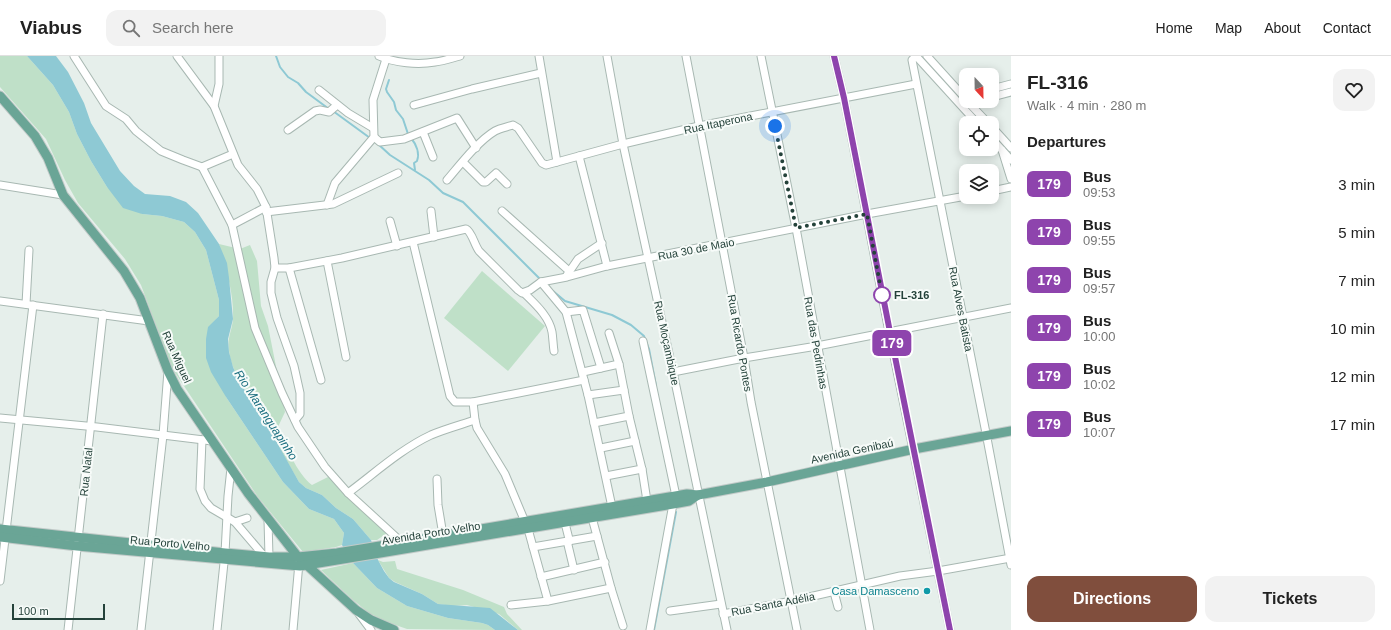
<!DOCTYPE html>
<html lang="en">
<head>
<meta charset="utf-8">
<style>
	body { margin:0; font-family:Arial,sans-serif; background:#f2f2f2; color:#222; height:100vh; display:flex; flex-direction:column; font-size:15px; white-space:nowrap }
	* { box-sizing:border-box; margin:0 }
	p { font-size:13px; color:#767676 }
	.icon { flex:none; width:22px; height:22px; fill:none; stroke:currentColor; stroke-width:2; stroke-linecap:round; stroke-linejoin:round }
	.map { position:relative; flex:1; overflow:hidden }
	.panel { display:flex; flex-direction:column; background:#fff; width:380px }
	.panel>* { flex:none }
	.badge { padding:0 8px; border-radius:6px; font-size:14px; line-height:26px }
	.needle { width:26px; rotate:158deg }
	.buttons { position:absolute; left:959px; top:12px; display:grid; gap:8px }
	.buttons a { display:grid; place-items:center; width:40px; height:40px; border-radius:8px; background:#fff; box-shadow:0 2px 10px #0003; font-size:20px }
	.scale { position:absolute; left:12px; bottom:10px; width:93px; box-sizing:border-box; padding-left:4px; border:2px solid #24423a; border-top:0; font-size:11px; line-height:14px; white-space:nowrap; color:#24423a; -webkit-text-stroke:3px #f7fbf9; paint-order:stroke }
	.you { position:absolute; width:20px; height:20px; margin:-10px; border:3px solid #fff; border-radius:50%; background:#1a73e8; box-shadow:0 0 0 6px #1a73e833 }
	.map>.badge { position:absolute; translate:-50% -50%; box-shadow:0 0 0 2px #fff }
	h2 { padding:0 16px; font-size:15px; line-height:36px }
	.round { display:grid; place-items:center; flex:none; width:42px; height:42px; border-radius:12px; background:#f2f2f2 }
	.head { display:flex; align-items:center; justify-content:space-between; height:68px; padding:0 16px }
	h1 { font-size:19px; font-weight:600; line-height:30px }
	.action { display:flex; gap:8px; margin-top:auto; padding:8px 16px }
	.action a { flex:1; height:46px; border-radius:12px; background:#804e3d; color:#fff; font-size:16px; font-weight:600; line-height:46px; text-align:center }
	.action a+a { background:#f2f2f2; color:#222 }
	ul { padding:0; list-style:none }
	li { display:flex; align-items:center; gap:12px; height:48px; padding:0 16px }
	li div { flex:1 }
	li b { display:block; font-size:15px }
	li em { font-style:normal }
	li .badge { min-width:44px; font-weight:700; text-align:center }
	header { display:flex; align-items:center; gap:24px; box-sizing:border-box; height:56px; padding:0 20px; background:#fff; border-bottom:1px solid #e0e0e0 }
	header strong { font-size:19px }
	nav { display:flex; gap:22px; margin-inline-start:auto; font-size:14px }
	.search { width:280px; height:36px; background:#f2f2f2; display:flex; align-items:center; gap:10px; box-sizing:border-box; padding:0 14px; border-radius:12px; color:#767676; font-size:15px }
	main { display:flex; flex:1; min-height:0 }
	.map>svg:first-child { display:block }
	.green { fill:#bfe0c8 }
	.water { fill:#8ec9d4 }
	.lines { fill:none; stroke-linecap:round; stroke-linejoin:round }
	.stream { stroke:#8ec9d4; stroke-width:2 }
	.minor-casing { stroke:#a8b8b2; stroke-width:9 }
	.major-casing { stroke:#c2cac8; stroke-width:11 }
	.minor { stroke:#fff; stroke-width:7 }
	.major { stroke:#6aa596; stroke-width:9 }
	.line-casing { stroke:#fff; stroke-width:9 }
	.line { stroke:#8e44ad; stroke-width:6 }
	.walk { stroke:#24423a; stroke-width:4; stroke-dasharray:0 7.2 }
	.stop-dot { fill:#fff; stroke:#8e44ad; stroke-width:2 }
	.culture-dot { fill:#0f9aa8; stroke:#f7fbf9; stroke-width:1.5 }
	.labels { text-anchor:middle; stroke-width:4; stroke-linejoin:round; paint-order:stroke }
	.street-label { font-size:11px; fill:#24423a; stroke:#f7fbf9 }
	.stop-label { font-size:11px; font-weight:bold; fill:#24423a; stroke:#f7fbf9; text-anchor:start }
	.culture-label { font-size:11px; fill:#0d838f; stroke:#f7fbf9; text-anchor:end }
	.water-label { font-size:12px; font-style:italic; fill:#1c6f80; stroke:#f7fbf9 }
</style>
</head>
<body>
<header>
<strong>Viabus</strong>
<div class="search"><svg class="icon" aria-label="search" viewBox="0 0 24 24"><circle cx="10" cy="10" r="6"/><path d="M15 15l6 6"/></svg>Search here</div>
<nav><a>Home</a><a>Map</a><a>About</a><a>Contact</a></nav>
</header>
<main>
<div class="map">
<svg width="1011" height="574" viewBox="0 0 1011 574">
	<rect width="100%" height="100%" fill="#e6efeb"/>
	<g class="green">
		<path d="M0 0H27L53 29 69 56 77 78 91 105 107 131 142 158 162 160 184 166 195 176 206 194 219 244V260L209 271 226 341 283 426 309 453 334 463 344 477 342 489 336 491 303 496 258 441 172 312 141 229 125 203 78 147 65 124 46 83 0 31Z"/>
		<path d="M219 188 240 193 250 189 257 205 261 250 268 270 285 356 277 373C286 389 297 418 312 429L332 419 390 475 377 484H371L353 463 336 452 322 439 306 432 299 426C286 404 274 382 262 360 250 339 232 320 229 295 227 281 232 275 233 263 234 237 226 213 219 188Z"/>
		<path d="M482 215 545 270 508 315 444 262Z"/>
		<path d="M378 504 383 506 395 505 397 513 463 534 504 551 507 558 522 574H518L499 558 467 549 453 550 438 548 422 538 395 526 389 522Z"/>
		<path d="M353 507 377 532 407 550 448 562 482 567 488 569 495 574 407 573 387 566 369 557 352 543 321 514Z"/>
	</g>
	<path class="water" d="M27 0H56L68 16 84 47 91 67 120 115 134 130 145 138 170 140 186 146 198 157 219 188 227 207 229 222 233 263 228 283 229 296 233 311 240 327 261 358 299 426 306 432 322 439 336 452 353 463 371 484 378 504 384 515 389 522 394 526 422 538 438 548 490 552 518 574H495L488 569 482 567 448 562 407 550 377 532 353 507 342 489 344 477 334 463 309 453 283 426 226 341 211 316 206 302V283L208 271 219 260V244L206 194 195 176 184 166 162 160 142 158 123 152 107 131 91 105 77 78 69 56 53 29Z"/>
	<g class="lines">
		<g class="stream">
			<path d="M276 0 280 11 288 21 298 27 306 36 329 53"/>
			<path d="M389 24 386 33 387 36 394 46 396 54 403 63 408 78"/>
			<path d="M333 55 370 82"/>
			<path d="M411 82C416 88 420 97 417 105L414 107 415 114"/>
			<path d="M378 88 390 99 429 124 443 137 463 146 541 224"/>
			<path d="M553 235 565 245 612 259 631 269 644 280 649 293 656 330"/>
			<path d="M654 574 676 456"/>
		</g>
		<defs>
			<g id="minor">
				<path d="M74 0 106 50 126 63 136 75 161 95 183 104 202 111 233 98"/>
				<path d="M177 0 214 50"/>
				<path d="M219 0V28L214 50 238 109 257 133 266 151 274 202 275 212 271 226V237L277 262 294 310 300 337V358L295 364"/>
				<path d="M379 0C395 7 418 9 435 6 444 5 452 2 460 0"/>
				<path d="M539 0 557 106"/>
				<path d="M607 0 623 88 673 316 727 574"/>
				<path d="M686 0 744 302 751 346 797 574"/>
				<path d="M761 0 796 172 870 574"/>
				<path d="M834 0 844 42 889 276 950 574"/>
				<path d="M916 0 912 4 986 377 1011 509"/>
				<path d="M916 0 977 67"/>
				<path d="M927 0 966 43"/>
				<path d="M992 33 1011 28"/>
				<path d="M319 34 348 57 373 72"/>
				<path d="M992 41 1011 36"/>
				<path d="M967 45 988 67"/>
				<path d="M414 49 472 33 541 17"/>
				<path d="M992 71 1011 92"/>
				<path d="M288 74 315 55 320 54 329 56 337 49"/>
				<path d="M423 76 433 101"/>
				<path d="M374 81 380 86 404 83 457 62 476 92"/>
				<path d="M992 83 1011 104"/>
				<path d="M1002 94 1011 123"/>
				<path d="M579 100 607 210"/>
				<path d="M463 106 483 126H486L496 117 507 128"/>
				<path d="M202 111 232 169 255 272 282 337 298 371 325 411 348 437 396 481 398 487"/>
				<path d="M447 124C459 110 478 85 495 75 500 72 507 71 513 69L518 72 542 107 546 109 623 88 699 70 916 28"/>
				<path d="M0 129 63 139"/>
				<path d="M992 135 1011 131"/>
				<path d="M327 149 335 127 374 81 373 44 386 3"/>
				<path d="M431 155 434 181"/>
				<path d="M502 155 569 215"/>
				<path d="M266 156 333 148 398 117"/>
				<path d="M390 165 397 190"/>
				<path d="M232 169 266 151"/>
				<path d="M413 186 450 340 455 346H473L584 324"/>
				<path d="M327 205 346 301"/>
				<path d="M275 212H289L342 202 466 173C472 176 474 188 479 195L518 234 522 237 530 234 541 226 567 221 607 210 867 158 966 140"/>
				<path d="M289 212 321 324"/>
				<path d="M567 219 578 203 602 187"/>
				<path d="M541 226 566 256 588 339 612 451"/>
				<path d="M524 237C535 248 549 260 552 276 553 282 553 289 554 295"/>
				<path d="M0 245 149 265"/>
				<path d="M26 248 29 194"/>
				<path d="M566 256 583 254 601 312"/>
				<path d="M609 277 619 308 629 360 642 413 647 445"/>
				<path d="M643 285 676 440"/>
				<path d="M583 316 619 308"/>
				<path d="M673 316 744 302 817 290 1011 252"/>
				<path d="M588 339 624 334"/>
				<path d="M473 346 475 364 477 372 505 418 528 473 548 545"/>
				<path d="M0 362 97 371 212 385"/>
				<path d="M594 367 629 360"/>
				<path d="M202 384 200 433 205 445 211 452 235 466 264 500"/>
				<path d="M601 392 635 385"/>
				<path d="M606 420 642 413"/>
				<path d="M437 423 438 449 443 479"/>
				<path d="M348 437C375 417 401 393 431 379 445 373 460 369 475 364"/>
				<path d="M591 458 611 532 623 570"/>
				<path d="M268 464 269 501"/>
				<path d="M235 466 247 462"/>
				<path d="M565 467 569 483 568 489 574 514"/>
				<path d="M533 491 597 480"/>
				<path d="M541 521 605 506"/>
				<path d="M0 525 33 249"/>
				<path d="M834 536 838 551"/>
				<path d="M511 549 548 545 611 532"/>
				<path d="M670 555 721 548"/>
				<path d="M359 558 371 574"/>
				<path d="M723 558 792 545 900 520 938 515 1011 502"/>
				<path d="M68 574 103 258"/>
				<path d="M141 574 163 379 168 315"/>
				<path d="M217 574 225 497 228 440 231 412"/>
				<path d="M293 574 299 507"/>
				<path d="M650 574 673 448"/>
			</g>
			<g id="major">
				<path d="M0 40 35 80 48 102 63 139 124 215 140 242 168 315 177 333 248 437 298 501 356 554 371 564 394 574"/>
				<path d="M0 473 225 497 269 501H298L337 497 398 487 687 438 698 439 767 426 914 393 1011 375"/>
				<path d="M0 481 77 490 300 510 380 497 673 448 689 445 698 439"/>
			</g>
		</defs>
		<use href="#minor" class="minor-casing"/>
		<use href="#major" class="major-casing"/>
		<use href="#minor" class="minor"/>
		<use href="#major" class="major"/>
	</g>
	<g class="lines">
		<defs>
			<path id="line" d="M834 0 844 42 890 276 950 574"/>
		</defs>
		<use href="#line" class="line-casing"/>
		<use href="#line" class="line"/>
		<path class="walk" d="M775 70 796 172 867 158 882 239"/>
	</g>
	<circle class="stop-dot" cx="882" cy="239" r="8"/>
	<circle class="culture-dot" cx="927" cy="535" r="4"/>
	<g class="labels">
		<g class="street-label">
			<text transform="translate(718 67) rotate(-12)" y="4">Rua Itaperona</text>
			<text transform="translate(696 193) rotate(-11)" y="4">Rua 30 de Maio</text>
			<text transform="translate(961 253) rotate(79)" y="4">Rua Alves Batista</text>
			<text transform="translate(667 287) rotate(78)" y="4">Rua Moçambique</text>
			<text transform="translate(740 287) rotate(80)" y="4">Rua Ricardo Pontes</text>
			<text transform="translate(816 287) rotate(80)" y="4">Rua das Pedrinhas</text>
			<text transform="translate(177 301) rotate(66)" y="4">Rua Miguel</text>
			<text transform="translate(852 395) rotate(-12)" y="4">Avenida Genibaú</text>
			<text transform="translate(86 416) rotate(-84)" y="4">Rua Natal</text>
			<text transform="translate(431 477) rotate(-9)" y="4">Avenida Porto Velho</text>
			<text transform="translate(170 487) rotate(5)" y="4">Rua Porto Velho</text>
			<text transform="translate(773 548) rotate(-11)" y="4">Rua Santa Adélia</text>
		</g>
		<g class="stop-label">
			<text x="894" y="243">FL-316</text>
		</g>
		<g class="culture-label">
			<text x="919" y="539">Casa Damasceno</text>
		</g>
		<g class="water-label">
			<text transform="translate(266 359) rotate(57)" y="4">Rio Maranguapinho</text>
		</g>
	</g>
</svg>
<div class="buttons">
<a><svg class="needle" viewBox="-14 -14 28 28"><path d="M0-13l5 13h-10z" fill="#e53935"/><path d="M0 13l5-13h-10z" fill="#767676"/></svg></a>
<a><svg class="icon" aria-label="locate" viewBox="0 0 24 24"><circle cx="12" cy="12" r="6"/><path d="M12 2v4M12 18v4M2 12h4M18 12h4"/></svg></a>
<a><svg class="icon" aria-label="layers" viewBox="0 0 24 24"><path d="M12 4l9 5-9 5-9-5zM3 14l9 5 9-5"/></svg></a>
</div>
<div class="scale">100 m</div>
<div class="you" style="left:775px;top:70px"></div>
<b class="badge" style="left:892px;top:287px;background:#8e44ad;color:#fff">179</b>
</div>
<section class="panel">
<div class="head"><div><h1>FL-316</h1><p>Walk · 4 min · 280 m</p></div><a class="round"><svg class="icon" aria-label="heart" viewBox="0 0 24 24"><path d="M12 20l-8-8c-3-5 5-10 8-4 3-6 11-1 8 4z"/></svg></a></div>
<h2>Departures</h2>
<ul>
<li><span class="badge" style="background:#8e44ad;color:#fff">179</span><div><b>Bus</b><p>09:53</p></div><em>3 min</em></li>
<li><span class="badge" style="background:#8e44ad;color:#fff">179</span><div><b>Bus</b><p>09:55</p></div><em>5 min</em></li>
<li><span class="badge" style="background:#8e44ad;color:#fff">179</span><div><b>Bus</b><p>09:57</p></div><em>7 min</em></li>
<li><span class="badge" style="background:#8e44ad;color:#fff">179</span><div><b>Bus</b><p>10:00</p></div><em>10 min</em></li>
<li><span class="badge" style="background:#8e44ad;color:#fff">179</span><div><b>Bus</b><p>10:02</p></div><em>12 min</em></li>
<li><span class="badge" style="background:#8e44ad;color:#fff">179</span><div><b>Bus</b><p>10:07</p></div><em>17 min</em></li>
</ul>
<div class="action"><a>Directions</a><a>Tickets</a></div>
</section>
</main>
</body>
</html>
